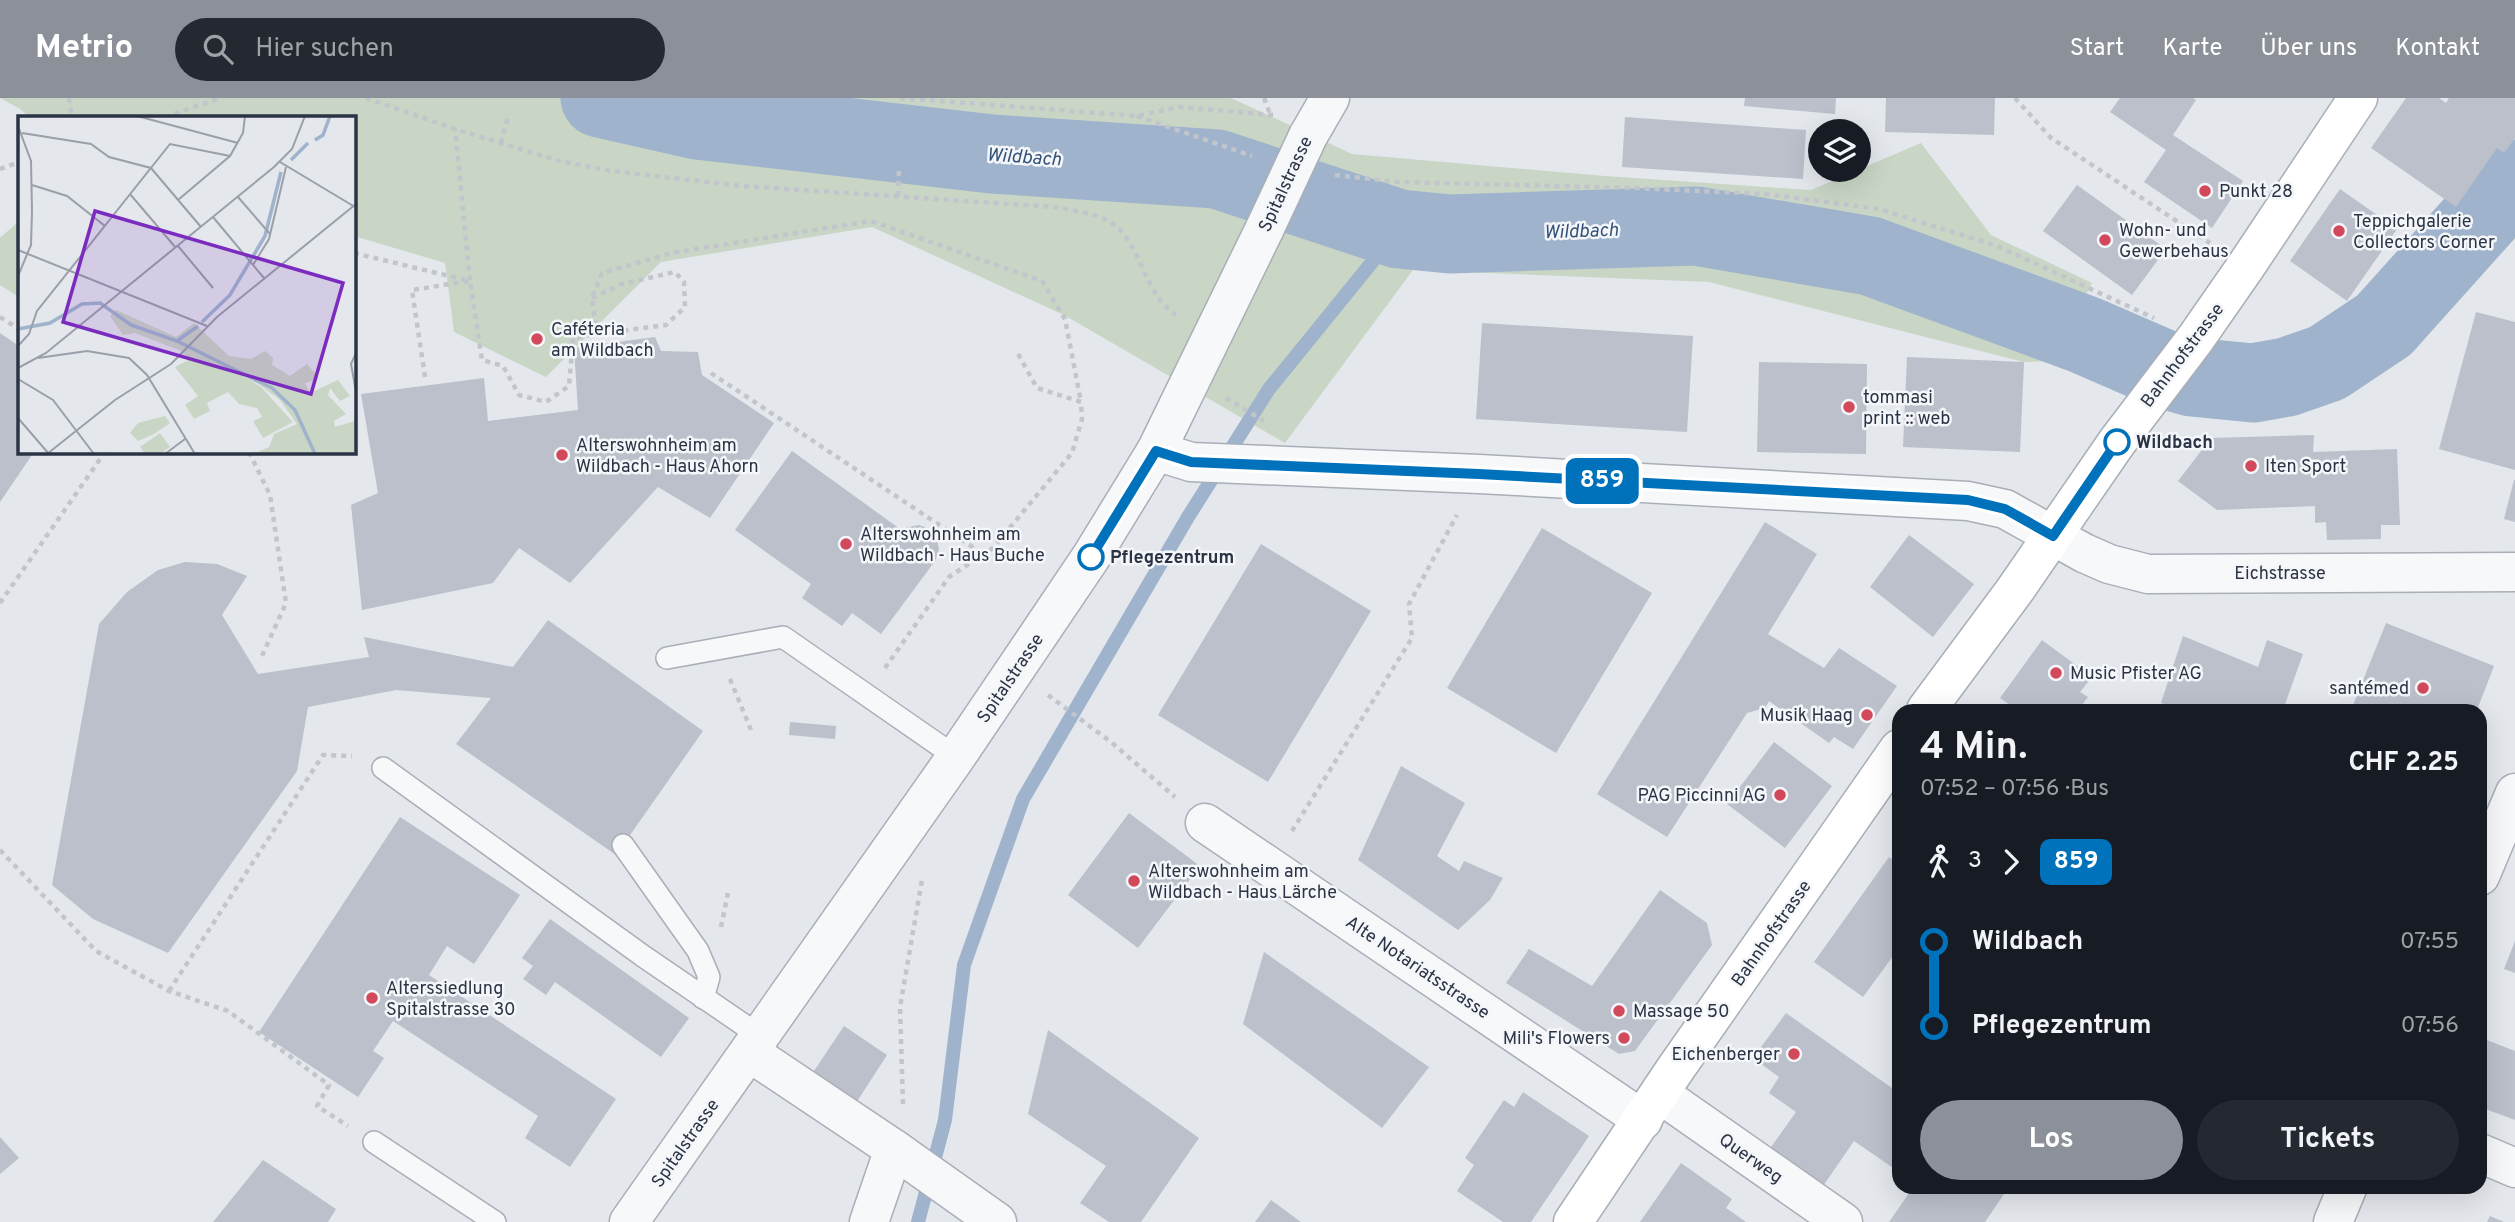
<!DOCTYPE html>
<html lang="de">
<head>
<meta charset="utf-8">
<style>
	body { margin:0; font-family:Overpass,sans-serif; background:#242831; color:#f1f3f6; height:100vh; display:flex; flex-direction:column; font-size:26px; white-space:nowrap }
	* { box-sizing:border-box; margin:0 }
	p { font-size:23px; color:#9ea1a6 }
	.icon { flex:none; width:38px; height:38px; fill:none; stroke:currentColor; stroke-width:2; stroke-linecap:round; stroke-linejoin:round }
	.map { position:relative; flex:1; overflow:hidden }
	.sheet { position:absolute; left:1892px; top:606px; width:595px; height:490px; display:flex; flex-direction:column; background:#171b24; border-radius:21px; box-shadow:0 7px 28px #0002 }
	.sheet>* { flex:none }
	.badge { padding:0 14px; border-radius:10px; font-size:24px; line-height:46px }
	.fabs { position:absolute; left:1808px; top:21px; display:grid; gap:14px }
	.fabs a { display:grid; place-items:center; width:63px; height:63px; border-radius:50%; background:#171b24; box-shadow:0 7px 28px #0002; font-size:35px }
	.map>.badge { position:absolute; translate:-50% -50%; box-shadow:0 0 0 4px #fff }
	.legs { display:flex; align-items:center; gap:10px; height:77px; padding:0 28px; font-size:23px }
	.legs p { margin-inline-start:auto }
	.summary { display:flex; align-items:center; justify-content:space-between; height:119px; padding:0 28px }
	h1 { font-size:38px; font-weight:700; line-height:52px }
	.cta { display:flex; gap:14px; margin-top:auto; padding:14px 28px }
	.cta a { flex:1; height:80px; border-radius:42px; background:#8c9099; color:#fff; font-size:28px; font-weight:700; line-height:80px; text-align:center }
	.cta a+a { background:#242831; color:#f1f3f6 }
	ul { padding:0 28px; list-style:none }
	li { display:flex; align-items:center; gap:24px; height:84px; font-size:26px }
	li i { display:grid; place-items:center; width:10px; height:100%; margin:0 9px; background:currentColor }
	li i::after { content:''; width:18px; height:18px; margin:-9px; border:5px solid; border-radius:50%; background:#171b24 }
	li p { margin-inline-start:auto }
	li:first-child i { background:linear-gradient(#0000 50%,currentColor 0) }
	li:last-child i { background:linear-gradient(currentColor 50%,#0000 0) }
	header { display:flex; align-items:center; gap:42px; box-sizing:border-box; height:98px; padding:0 35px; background:#8c9099; color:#fff }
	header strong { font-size:33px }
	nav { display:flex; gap:38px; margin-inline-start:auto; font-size:24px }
	.search { width:490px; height:63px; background:#242831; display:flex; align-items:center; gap:18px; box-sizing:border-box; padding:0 24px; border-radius:38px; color:#9ea1a6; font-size:26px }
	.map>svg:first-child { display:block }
	.green { fill:#c9d6c5 }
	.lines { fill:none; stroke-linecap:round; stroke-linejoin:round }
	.stream { stroke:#9fb4cc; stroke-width:14 }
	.river { stroke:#9fb4cc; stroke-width:79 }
	.building { fill:#bbc0ca }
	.service-casing { stroke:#a9aeb7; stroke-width:24 }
	.minor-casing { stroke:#a9aeb7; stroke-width:41 }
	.tertiary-casing { stroke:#a9aeb7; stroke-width:41 }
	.secondary-casing { stroke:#a9aeb7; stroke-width:41 }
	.path { stroke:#c2c5cb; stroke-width:4.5; stroke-dasharray:5 5; stroke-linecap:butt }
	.service { stroke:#f7f8fa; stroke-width:21 }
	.minor { stroke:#f7f8fa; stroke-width:38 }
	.tertiary { stroke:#f7f8fa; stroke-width:38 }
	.secondary { stroke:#fff; stroke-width:38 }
	.tertiary-bridge-casing { stroke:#a9aeb7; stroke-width:41; stroke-linecap:butt }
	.tertiary-bridge { stroke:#f7f8fa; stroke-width:38 }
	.line-1-casing { stroke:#fff; stroke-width:16 }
	.line-1 { stroke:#0072bc; stroke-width:10 }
	.poi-dot { fill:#d1495b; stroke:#f4f6f9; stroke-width:2.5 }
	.stop-1-dot { fill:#fff; stroke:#0072bc; stroke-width:3.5 }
	.labels { text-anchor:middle; stroke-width:5; stroke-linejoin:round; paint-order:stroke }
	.street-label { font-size:18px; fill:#2b3445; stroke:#f4f6f9 }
	.poi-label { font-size:18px; fill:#2b3445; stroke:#f4f6f9; text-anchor:start }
	.stop-label { font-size:18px; font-weight:bold; fill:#2b3445; stroke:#f4f6f9; text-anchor:start }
	.water-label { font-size:19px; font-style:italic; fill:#34527a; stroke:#f4f6f9 }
	.inset-river { fill:none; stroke:#9fb4cc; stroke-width:3.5 }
	.inset-road { fill:none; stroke:#9a9fa9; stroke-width:2 }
	.view { fill:#7b2cbf; fill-opacity:0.15; stroke:#7b2cbf; stroke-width:3.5 }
	.inset-edge { fill:none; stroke:#2b3445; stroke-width:3.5 }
</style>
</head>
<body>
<header>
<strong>Metrio</strong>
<div class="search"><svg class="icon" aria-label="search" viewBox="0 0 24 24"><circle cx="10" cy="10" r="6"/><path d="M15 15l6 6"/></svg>Hier suchen</div>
<nav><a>Start</a><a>Karte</a><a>Über uns</a><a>Kontakt</a></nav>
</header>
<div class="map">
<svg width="2515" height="1124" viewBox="0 0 2515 1124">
	<rect width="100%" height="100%" fill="#e4e7ec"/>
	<g class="green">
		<path d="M0 0H1231L1352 56 1605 78 1811 92 1921 45 1991 137 2092 185 2052 263 2024 264 1709 184 1413 172 1285 345 1064 217 872 129 661 164 546 279 454 234 445 165 354 138V19H29L20 11Z"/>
		<path d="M19 123V199L0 187V140Z"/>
	</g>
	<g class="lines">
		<path class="stream" d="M918 1124 945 1022 964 867 1023 701 1188 419 1269 291 1399 131"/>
		<path class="river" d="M600 0 697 22 992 56 1217 71 1399 131 1450 136 1696 128 1870 158 2085 237 2161 270 2192 279 2253 285 2287 279 2327 265 2384 227 2515 81"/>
	</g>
	<g class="building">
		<path d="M1745 0H1836L1835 16 1744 8Z"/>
		<path d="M1886 0H1995L1994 37 1885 34Z"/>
		<path d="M2120 0H2193L2196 2 2173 37 2243 83 2212 130 2144 84 2166 52 2110 14Z"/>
		<path d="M2406 0H2439L2446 5 2449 0H2515V40L2504 55 2497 50 2456 109 2371 50Z"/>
		<path d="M1625 19 1806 32 1803 81 1622 69Z"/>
		<path d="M2077 87 2166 151 2132 197 2043 133Z"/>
		<path d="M2340 91 2397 131 2347 203 2290 163Z"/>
		<path d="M2476 214 2515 224V372L2439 351Z"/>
		<path d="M1482 225 1693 238 1687 334 1476 321Z"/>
		<path d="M0 235 19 248V354H34L0 404Z"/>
		<path d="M655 239 661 253 698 254 702 277 774 325 710 420 658 389 570 485 519 450 493 485 362 512 351 407 378 395 361 296 484 280 488 323 578 312 574 250Z"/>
		<path d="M1907 259 2024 264 2020 354 1903 349Z"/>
		<path d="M1759 264 1867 266 1866 356 1757 354Z"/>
		<path d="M2314 337 2313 354 2397 351 2400 427H2381V441L2327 442 2326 424 2315 425V408L2217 412 2178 383 2211 340Z"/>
		<path d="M792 353 900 431 919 427 930 431 937 440 939 452 935 463 881 536 852 515 842 528 802 500 811 486 735 432Z"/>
		<path d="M2514 382H2515V424L2504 421Z"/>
		<path d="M1765 424 1817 456 1768 536 1824 570 1839 550 1897 588 1853 651 1834 639 1829 645 1769 603 1765 610 1747 615 1667 739 1597 696Z"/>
		<path d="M1542 430 1652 495 1556 655 1447 590Z"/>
		<path d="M1909 437 1974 486 1933 539 1870 489Z"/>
		<path d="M1261 446 1371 513 1268 684 1158 617Z"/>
		<path d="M185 464 217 466 247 478 222 517 258 576 369 559 364 539 513 569 548 522 703 633 616 757 456 646 491 600 396 592 308 609 297 673 168 855 93 821 52 787 99 526 127 494 158 472Z"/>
		<path d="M2386 525 2494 568 2477 612H2351Z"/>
		<path d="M2183 538 2258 569 2267 542 2303 556 2283 612H2181L2161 605Z"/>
		<path d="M2042 542 2092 579 2080 594 2088 599 2078 612H2017L2000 600Z"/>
		<path d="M790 624 836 628 835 641 789 637Z"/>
		<path d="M1774 644 1832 688 1785 750 1727 706Z"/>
		<path d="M1401 668 1465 705 1437 758 1459 773 1464 763 1503 780 1490 802 1458 832 1358 762Z"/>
		<path d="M1129 715 1200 768 1138 850 1068 797Z"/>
		<path d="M400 719 520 797 474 866 447 848 429 877 616 1001 570 1069 525 1040 538 1018 393 923 373 953 384 960 358 999 259 934Z"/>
		<path d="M1889 759 1899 766V850L1863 899 1814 864Z"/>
		<path d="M1660 792 1707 825 1712 847 1635 953 1619 956 1506 885 1529 851 1592 888Z"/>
		<path d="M550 821 689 920 661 959 555 884 546 897 523 881 533 868 522 860Z"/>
		<path d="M2515 843V875L2504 871Z"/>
		<path d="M1264 854 1429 969 1382 1030 1243 926Z"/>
		<path d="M1786 915 1899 995V1074L1854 1043 1819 1094 1766 1056 1796 1014 1769 995 1779 979 1753 960Z"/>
		<path d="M844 928 887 957 856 1005 812 976Z"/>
		<path d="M1048 932 1199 1040 1141 1124H1109L1080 1105 1106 1068 1028 1016Z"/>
		<path d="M2484 941 2515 953V1022L2480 1009V952Z"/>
		<path d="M1523 994 1589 1038 1531 1124H1503L1457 1093 1474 1067 1465 1060 1504 1002 1514 1009Z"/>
		<path d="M0 1039 19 1060 0 1076Z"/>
		<path d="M263 1062 336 1111 328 1124H213Z"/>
		<path d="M1681 1065 1732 1101 1726 1110 1746 1124H1640Z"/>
		<path d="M1914 1088H1993L2004 1096 1985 1124H1889Z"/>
		<path d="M1271 1102 1301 1124H1255Z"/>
		<path d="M2490 1118 2504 1124H2487Z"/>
	</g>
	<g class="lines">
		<defs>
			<g id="service">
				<path d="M667 560 783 539 956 659"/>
				<path d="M383 670 643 858 760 938"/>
				<path d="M623 747 698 853 709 879 703 900"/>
				<path d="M374 1044 495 1124"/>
			</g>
			<g id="minor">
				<path d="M1156 353 1191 364 1479 376 1968 403 2005 411 2084 455 2109 466 2148 476 2515 474"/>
				<path d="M1205 725 1643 1022"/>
				<path d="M2480 778 2515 695"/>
				<path d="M749 954 894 1051 869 1124"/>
				<path d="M1660 996 1843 1124"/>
				<path d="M894 1051 997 1124"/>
				<path d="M2480 1055 2515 1070"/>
				<path d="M2333 1124 2348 1088"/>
			</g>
			<g id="tertiary">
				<path d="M1308 38 1330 0"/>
				<path d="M629 1124 956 659 1091 459 1156 353 1265 130"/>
			</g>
			<g id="secondary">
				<path d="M1926 612 2015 492 2117 344 2196 240 2246 168 2358 0"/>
				<path d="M1573 1124 1674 973 1899 651"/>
			</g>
		</defs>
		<use href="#service" class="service-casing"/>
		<use href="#minor" class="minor-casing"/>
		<use href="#tertiary" class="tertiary-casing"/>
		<use href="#secondary" class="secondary-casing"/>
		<g class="path">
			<path d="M69 0 72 19"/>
			<path d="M366 0 455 31 559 63 612 73 742 88 1055 109C1074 113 1097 115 1113 126 1141 146 1145 198 1176 217"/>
			<path d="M900 0 1137 18 1179 9 1273 17"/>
			<path d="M1264 0 1270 16"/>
			<path d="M2015 0 2051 40 2210 145"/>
			<path d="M1137 18 1252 58"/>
			<path d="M165 19 220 0"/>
			<path d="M501 45 508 19"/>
			<path d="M0 71 19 64"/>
			<path d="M1335 77 1399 84 1633 90 1766 96 1879 111 1997 148 2154 220"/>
			<path d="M898 98 899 70"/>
			<path d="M354 155 470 183 455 31"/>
			<path d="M592 200 622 186 675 174 684 184 685 209 666 227 597 236 592 200 602 175 672 155 871 123 1042 183 1065 221 1081 304"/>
			<path d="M0 219 19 231"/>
			<path d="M711 275 983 456"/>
			<path d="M425 279 412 192 470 183 482 262 503 268 519 297 546 304 569 288 573 240 597 236"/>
			<path d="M1226 300 1264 323"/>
			<path d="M249 354 270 397 286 505 261 560"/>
			<path d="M0 505 105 354"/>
			<path d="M885 570 949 479 993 450 1072 355 1082 321 1081 304 1037 290 1016 252"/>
			<path d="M730 581 751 632"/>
			<path d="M1048 597 1111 644 1175 699"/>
			<path d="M1292 733 1412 540 1409 506 1457 417"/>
			<path d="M0 752 96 853 169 893 228 913 329 987 317 1008 348 1028"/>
			<path d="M721 829 728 795"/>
			<path d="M169 893 323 657 352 658"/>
			<path d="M903 1006 900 909 922 782"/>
		</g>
		<use href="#service" class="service"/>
		<use href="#minor" class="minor"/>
		<use href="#tertiary" class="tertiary"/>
		<use href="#secondary" class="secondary"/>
		<defs>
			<path id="tertiary-bridge" d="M1265 130 1308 38"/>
		</defs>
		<use href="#tertiary-bridge" class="tertiary-bridge-casing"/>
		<use href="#tertiary-bridge" class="tertiary-bridge"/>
	</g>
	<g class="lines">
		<defs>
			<path id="line-1" d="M1091 459 1156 353 1191 364 1479 376 1968 402 2005 411 2053 438 2117 344"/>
		</defs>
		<use href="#line-1" class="line-1-casing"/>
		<use href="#line-1" class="line-1"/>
	</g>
	<g class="poi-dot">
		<circle cx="2205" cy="93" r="7"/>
		<circle cx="2339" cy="133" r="7"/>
		<circle cx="2105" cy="142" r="7"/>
		<circle cx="537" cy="241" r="7"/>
		<circle cx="1849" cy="309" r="7"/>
		<circle cx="562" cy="357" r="7"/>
		<circle cx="2251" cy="368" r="7"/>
		<circle cx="846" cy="446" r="7"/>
		<circle cx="2056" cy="575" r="7"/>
		<circle cx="2423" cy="590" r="7"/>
		<circle cx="1867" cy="617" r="7"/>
		<circle cx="1780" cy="697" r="7"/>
		<circle cx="1134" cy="783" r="7"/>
		<circle cx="372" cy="900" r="7"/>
		<circle cx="1619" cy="913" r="7"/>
		<circle cx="1624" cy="940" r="7"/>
		<circle cx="1794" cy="956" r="7"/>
	</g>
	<g class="stop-1-dot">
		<circle cx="2117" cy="344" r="12"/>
		<circle cx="1091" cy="459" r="12"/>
	</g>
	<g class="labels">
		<g class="street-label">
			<text transform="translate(1285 86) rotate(-65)" y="6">Spitalstrasse</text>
			<text transform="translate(2182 257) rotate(-53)" y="6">Bahnhofstrasse</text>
			<text x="2280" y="481">Eichstrasse</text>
			<text transform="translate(1010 580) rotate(-56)" y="6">Spitalstrasse</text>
			<text transform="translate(1771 835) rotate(-55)" y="6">Bahnhofstrasse</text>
			<text transform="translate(1418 869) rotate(34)" y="6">Alte Notariatsstrasse</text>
			<text transform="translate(685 1045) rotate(-55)" y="6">Spitalstrasse</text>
			<text transform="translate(1751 1060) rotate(35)" y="6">Querweg</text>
		</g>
		<g class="poi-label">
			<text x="2219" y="99">Punkt 28</text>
			<text x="2353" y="129">Teppichgalerie<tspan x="2353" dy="21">Collectors Corner</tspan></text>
			<text x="2119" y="138">Wohn- und<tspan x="2119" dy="21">Gewerbehaus</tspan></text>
			<text x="551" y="237">Caféteria<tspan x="551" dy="21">am Wildbach</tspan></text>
			<text x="1863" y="305">tommasi<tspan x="1863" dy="21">print :: web</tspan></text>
			<text x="576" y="353">Alterswohnheim am<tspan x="576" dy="21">Wildbach - Haus Ahorn</tspan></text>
			<text x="2265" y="374">Iten Sport</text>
			<text x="860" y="442">Alterswohnheim am<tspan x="860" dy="21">Wildbach - Haus Buche</tspan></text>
			<text x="2070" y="581">Music Pfister AG</text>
			<text x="2409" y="596" text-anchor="end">santémed</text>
			<text x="1853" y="623" text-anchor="end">Musik Haag</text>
			<text x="1766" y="703" text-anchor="end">PAG Piccinni AG</text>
			<text x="1148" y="779">Alterswohnheim am<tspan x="1148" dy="21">Wildbach - Haus Lärche</tspan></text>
			<text x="386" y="896">Alterssiedlung<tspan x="386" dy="21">Spitalstrasse 30</tspan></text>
			<text x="1633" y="919">Massage 50</text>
			<text x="1610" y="946" text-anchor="end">Mili's Flowers</text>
			<text x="1780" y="962" text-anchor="end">Eichenberger</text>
		</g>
		<g class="stop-label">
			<text x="2136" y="350">Wildbach</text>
			<text x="1110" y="465">Pflegezentrum</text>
		</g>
		<g class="water-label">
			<text transform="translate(1024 58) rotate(4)" y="7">Wildbach</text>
			<text transform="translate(1581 132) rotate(-2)" y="7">Wildbach</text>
		</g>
	</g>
	<g transform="translate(18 18)">
		<rect width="338" height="338" fill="#e4e7ec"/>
		<path d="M98 194 158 221 176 207 211 240 233 243 247 235 255 242 254 249 272 260 289 248 301 262 287 267 292 277 320 264 332 280 322 285 312 272 310 279 328 298 316 305 317 311 337 305 338 299V338H235L251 331 256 318 279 308 262 284 242 269 223 259 243 271 275 306 245 322 235 305 244 301 239 292 221 288 210 276 189 287 192 295 176 303 167 289 180 280 157 251 172 243 161 234 117 217 105 219 92 200ZM147 300 152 307 136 318 120 325 112 317 120 307ZM142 317 152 331 142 338H127L122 331Z" fill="#c9d6c5"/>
		<path class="inset-river" d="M297 24 305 19 312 0M273 44 290 27M184 206 212 179 247 120 263 56M0 213 32 207 64 188 82 187 113 209 159 225 254 272 277 294 297 338M159 225 180 210"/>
		<path class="inset-road" d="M119 0 220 27M0 10 13 45 14 95 13 129 0 160M4 17 73 28 91 41 133 52 183 111M262 46 337 91M14 69 49 80 87 110M112 78 158 132M220 81 252 118M160 84 212 40 225 17 227 0M195 101 235 149M160 130 195 172M0 134 189 210M246 162 235 149 251 123 268 51M0 230 11 218 19 195 152 28 212 40M338 237 333 248 338 276M20 242 69 235 111 242 129 259 177 338M0 252 28 237 256 51 274 33 287 0M0 263 35 284 76 338M0 302 31 338M29 338 97 284 153 248 199 201 338 88M147 338 167 323"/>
		<path class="view" d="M77 95 325 167 293 278 45 206Z"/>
		<rect width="338" height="338" class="inset-edge"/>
	</g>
</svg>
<div class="fabs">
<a><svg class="icon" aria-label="layers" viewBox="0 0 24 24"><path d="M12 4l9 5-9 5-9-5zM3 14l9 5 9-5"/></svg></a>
</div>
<b class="badge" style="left:1602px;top:383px;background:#0072bc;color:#fff">859</b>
<section class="sheet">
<div class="summary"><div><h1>4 Min.</h1><p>07:52 – 07:56 · Bus</p></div><b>CHF 2.25</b></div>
<div class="legs"><svg class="icon" aria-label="walk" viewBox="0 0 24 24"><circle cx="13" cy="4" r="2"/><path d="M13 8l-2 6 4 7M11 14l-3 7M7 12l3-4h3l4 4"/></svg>3<svg class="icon" aria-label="forward" viewBox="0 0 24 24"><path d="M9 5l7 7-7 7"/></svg><b class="badge" style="background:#0072bc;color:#fff">859</b></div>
<ul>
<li><i style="color:#0072bc"></i><b>Wildbach</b><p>07:55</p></li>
<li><i style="color:#0072bc"></i><b>Pflegezentrum</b><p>07:56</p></li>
</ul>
<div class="cta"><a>Los</a><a>Tickets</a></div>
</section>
</div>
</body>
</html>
